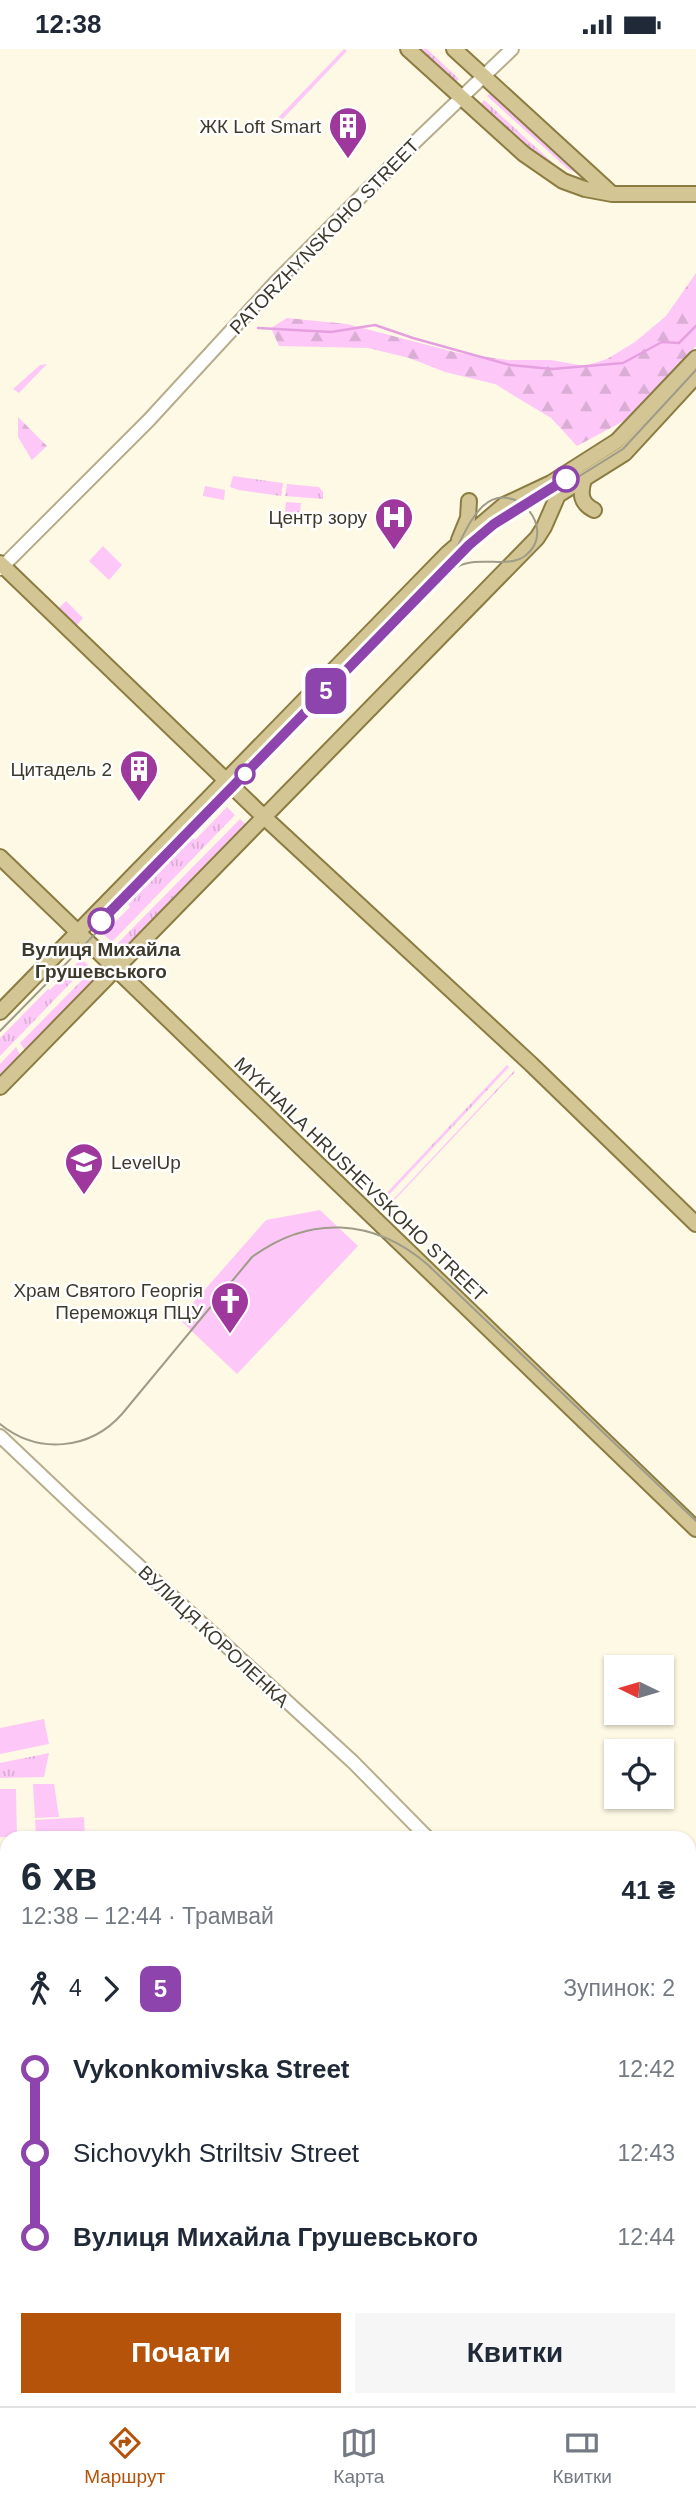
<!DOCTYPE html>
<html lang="uk">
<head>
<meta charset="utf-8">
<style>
	body { margin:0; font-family:Arial,sans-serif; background:#f6f6f7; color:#1f2937; height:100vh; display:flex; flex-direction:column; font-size:26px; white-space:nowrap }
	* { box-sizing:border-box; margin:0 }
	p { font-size:23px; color:#747a83 }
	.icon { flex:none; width:38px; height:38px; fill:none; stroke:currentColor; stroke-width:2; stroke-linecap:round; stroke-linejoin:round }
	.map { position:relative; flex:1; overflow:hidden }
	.details { position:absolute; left:0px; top:1782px; width:696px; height:576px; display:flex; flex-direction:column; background:#fff; border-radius:21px 21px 0 0; box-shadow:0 2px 5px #0004 }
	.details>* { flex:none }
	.badge { padding:0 14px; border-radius:10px; font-size:24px; line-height:46px }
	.needle { width:46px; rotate:275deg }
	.buttons { position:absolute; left:604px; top:1606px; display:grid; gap:14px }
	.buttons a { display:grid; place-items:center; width:70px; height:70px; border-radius:0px; background:#fff; box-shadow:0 2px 5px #0004; font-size:35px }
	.map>.badge { position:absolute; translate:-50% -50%; box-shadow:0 0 0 4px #fff }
	.legs { display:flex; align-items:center; gap:10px; height:77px; padding:0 21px; font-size:23px }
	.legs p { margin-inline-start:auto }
	.headline { display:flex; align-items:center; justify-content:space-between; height:119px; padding:0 21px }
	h1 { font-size:38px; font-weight:700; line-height:52px }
	.action { display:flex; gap:14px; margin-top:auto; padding:14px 21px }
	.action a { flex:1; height:80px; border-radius:0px; background:#b45309; color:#fff; font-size:28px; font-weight:700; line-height:80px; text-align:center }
	.action a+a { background:#f6f6f7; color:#1f2937 }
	ul { padding:0 21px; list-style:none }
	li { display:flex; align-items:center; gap:24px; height:84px; font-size:26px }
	li i { display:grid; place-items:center; width:10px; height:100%; margin:0 9px; background:currentColor }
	li i::after { content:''; width:18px; height:18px; margin:-9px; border:5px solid; border-radius:50%; background:#fff }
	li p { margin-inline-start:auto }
	li:first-child i { background:linear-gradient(#0000 50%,currentColor 0) }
	li:last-child i { background:linear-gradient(currentColor 50%,#0000 0) }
	.status { display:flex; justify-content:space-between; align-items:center; height:49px; padding:0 35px; background:#fff; direction:ltr }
	.status svg { height:19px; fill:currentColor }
	.menu { display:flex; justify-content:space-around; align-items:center; height:98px; border-top:2px solid #e0e1e3; background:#fff; font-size:19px; color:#747a83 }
	.menu a { display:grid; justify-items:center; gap:4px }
	.menu .selected { color:#b45309 }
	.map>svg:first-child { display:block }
	.grass { fill:url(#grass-tufts) }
	.forest { fill:url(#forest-firs) }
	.park { fill:#fdc8f8 }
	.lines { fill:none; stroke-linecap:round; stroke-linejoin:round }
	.stream { stroke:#e6a0e0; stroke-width:2.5 }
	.minor-casing { stroke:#b6ad8c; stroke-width:16 }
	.major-casing { stroke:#8b7c41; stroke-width:18 }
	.minor { stroke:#fff; stroke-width:12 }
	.major { stroke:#d3c694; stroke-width:14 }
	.tram { stroke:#9f9b89; stroke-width:2 }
	.line-1-casing { stroke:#fff; stroke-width:16 }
	.line-1 { stroke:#8e44ad; stroke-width:10 }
	.stop-1-dot { fill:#fff; stroke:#8e44ad; stroke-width:3.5 }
	.labels { text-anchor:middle; stroke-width:5; stroke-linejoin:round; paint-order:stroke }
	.poi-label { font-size:19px; fill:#3d3a2c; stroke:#fff; text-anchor:end }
	.street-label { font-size:19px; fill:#3d3a2c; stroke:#fff }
	.stop-label { font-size:19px; font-weight:bold; fill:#3d3a2c; stroke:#fff }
</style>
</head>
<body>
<div class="status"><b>12:38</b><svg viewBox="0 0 49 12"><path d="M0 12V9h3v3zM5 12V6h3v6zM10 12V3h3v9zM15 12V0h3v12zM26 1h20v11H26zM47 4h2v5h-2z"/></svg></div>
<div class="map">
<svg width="696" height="2357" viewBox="0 0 696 2357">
	<defs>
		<pattern id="grass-tufts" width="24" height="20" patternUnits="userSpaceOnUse" patternTransform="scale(1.75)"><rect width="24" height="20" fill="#fdc8f8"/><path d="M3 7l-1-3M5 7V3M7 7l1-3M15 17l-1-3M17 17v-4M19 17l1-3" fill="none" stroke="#daadd5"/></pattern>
		<pattern id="forest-firs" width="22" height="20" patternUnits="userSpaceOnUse" patternTransform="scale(1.75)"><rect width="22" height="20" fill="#fdc8f8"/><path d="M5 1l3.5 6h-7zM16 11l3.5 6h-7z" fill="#daadd5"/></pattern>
	</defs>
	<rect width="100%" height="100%" fill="#fef9e4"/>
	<g class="grass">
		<path d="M418 0H427L459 30 454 35 443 24 451 23H443Z"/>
		<path d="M492 43 583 127 568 120 487 47Z"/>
		<path d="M484 51 565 125 541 110 480 56Z"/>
		<path d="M47 315 19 344 13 340 40 316Z"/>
		<path d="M233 427 283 434 281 447 239 441 230 438Z"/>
		<path d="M287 435 319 438 323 443V450L285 447Z"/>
		<path d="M205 437 225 441 224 451 203 447Z"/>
		<path d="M286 453 301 454 299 473 284 471Z"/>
		<path d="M227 758 235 766 112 893 103 885 130 858 126 853 190 787 195 791Z"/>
		<path d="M240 770 248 777 122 903 115 897Z"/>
		<path d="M81 910 88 916 0 1007V989L48 940 50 941Z"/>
		<path d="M96 921 98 927 25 1002 20 994 91 922Z"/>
		<path d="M16 998 21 1007 0 1028V1015Z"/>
		<path d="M507 1016 509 1018 383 1152 381 1150Z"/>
		<path d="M514 1022 515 1023 388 1158 387 1157Z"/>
		<path d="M49 1704 44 1728 0 1729V1714Z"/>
	</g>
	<g class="forest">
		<path d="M344 0 347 2 279 74 276 71Z"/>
		<path d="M696 224V297L633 367 577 397 551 369 495 335 445 323 409 309 368 299 279 297 271 279 287 269 347 275 458 304 508 311H551L585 317 607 310 635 293 666 267Z"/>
		<path d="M18 368 47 397 32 411 18 388Z"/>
	</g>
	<g class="park">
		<path d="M103 497 122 516 109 531 89 512Z"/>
		<path d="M66 552 83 569 77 576 59 559Z"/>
		<path d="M320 1161 358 1197 237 1325 179 1270 266 1171Z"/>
		<path d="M44 1670 49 1695 0 1705V1679Z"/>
		<path d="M33 1735H54L59 1768 35 1769Z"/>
		<path d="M0 1740H16L17 1788H0Z"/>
		<path d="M84 1768 85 1788H36L35 1771Z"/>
	</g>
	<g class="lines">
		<path class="stream" d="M258 279 331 283 375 276 413 289 510 316 552 320 623 314 662 293 679 294 696 277"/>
		<defs>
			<g id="minor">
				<path d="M0 520 149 371 275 234 415 93 512 0"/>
				<path d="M0 1387 78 1461 353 1713 427 1788"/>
				<path d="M690 2046 696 2052"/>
			</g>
			<g id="major">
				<path d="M408 0 524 105 563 132 585 140 612 145H696"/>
				<path d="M454 0 611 144"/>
				<path d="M584 430C580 444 580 454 594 461"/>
				<path d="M459 491 468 469 469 452"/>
				<path d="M0 514 263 767 531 1015 696 1175"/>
				<path d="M0 808 696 1480"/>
				<path d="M0 963 448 504 504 456 551 434 617 392 696 309"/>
				<path d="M0 1038 537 489 544 478 558 446 625 404 696 327"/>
			</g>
		</defs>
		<use href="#minor" class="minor-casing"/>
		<use href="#major" class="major-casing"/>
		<use href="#minor" class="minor"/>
		<use href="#major" class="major"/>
		<g class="tram">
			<path d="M446 517C459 499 467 472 483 457 515 428 559 481 525 507 507 520 479 506 457 518"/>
			<path d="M0 982 472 500 496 479 623 400 696 321"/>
			<path d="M0 1375C38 1406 90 1401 122 1365L252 1208C309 1166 373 1169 427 1215L696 1472"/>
		</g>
	</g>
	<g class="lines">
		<defs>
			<path id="line-1" d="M101 872 469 496 494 475 566 430"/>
		</defs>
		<use href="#line-1" class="line-1-casing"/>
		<use href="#line-1" class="line-1"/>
	</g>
	<defs>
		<symbol id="building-pin" viewBox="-11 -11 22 30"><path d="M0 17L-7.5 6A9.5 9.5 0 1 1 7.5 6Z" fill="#9f389c" stroke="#fff"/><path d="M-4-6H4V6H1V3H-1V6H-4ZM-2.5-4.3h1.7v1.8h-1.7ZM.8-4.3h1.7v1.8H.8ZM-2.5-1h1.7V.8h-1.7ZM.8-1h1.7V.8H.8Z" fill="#fff"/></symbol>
		<symbol id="hospital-pin" viewBox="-11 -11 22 30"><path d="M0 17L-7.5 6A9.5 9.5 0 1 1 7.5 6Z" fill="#9f389c" stroke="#fff"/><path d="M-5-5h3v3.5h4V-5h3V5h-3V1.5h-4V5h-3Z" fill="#fff"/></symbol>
		<symbol id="university-pin" viewBox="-11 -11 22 30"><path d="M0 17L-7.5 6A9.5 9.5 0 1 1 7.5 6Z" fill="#9f389c" stroke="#fff"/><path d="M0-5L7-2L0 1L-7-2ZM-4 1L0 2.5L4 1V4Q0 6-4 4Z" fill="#fff"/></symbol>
		<symbol id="church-pin" viewBox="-11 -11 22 30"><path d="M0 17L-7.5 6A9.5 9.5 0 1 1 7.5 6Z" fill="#9f389c" stroke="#fff"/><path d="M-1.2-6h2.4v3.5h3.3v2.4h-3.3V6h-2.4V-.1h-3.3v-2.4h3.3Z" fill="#fff"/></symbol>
	</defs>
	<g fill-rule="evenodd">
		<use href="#building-pin" x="326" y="55" width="44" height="60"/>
		<use href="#hospital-pin" x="372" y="446" width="44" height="60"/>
		<use href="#building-pin" x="117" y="698" width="44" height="60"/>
		<use href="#university-pin" x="62" y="1091" width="44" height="60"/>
		<use href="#church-pin" x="208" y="1230" width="44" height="60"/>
	</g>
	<g class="stop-1-dot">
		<circle cx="566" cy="430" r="12"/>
		<circle cx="245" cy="725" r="9"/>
		<circle cx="101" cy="872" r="12"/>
	</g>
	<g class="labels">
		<g class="poi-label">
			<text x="321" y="84">ЖК Loft Smart</text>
			<text x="367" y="475">Центр зору</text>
			<text x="112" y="727">Цитадель 2</text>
			<text x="111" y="1120" text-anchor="start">LevelUp</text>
			<text x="203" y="1248">Храм Святого Георгія<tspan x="203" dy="22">Переможця ПЦУ</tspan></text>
		</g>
		<g class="street-label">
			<text transform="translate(324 187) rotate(-46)" y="7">PATORZHYNSKOHO STREET</text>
			<text transform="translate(361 1130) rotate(44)" y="7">MYKHAILA HRUSHEVSKOHO STREET</text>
			<text transform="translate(214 1587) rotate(43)" y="7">ВУЛИЦЯ КОРОЛЕНКА</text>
		</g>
		<g class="stop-label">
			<text x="101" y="907">Вулиця Михайла<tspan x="101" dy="22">Грушевського</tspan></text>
		</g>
	</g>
</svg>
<div class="buttons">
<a><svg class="needle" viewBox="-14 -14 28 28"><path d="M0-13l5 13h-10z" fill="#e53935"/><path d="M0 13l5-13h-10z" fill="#747a83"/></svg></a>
<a><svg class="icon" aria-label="locate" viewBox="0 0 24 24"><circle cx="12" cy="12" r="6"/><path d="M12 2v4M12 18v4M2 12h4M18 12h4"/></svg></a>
</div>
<b class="badge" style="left:326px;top:642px;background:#8e44ad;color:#fff">5</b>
<section class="details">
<div class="headline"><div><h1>6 хв</h1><p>12:38 – 12:44 · Трамвай</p></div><b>41 ₴</b></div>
<div class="legs"><svg class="icon" aria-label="walk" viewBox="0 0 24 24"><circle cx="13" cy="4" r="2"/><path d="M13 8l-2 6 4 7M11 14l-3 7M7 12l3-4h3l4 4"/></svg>4<svg class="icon" aria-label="forward" viewBox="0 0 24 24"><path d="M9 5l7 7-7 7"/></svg><b class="badge" style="background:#8e44ad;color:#fff">5</b><p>Зупинок: 2</p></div>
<ul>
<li><i style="color:#8e44ad"></i><b>Vykonkomivska Street</b><p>12:42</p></li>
<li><i style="color:#8e44ad"></i><span>Sichovykh Striltsiv Street</span><p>12:43</p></li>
<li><i style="color:#8e44ad"></i><b>Вулиця Михайла Грушевського</b><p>12:44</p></li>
</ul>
<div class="action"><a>Почати</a><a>Квитки</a></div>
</section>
</div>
<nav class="menu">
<a class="selected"><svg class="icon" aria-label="directions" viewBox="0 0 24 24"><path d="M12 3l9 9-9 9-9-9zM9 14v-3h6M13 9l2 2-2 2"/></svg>Маршрут</a>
<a><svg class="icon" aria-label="map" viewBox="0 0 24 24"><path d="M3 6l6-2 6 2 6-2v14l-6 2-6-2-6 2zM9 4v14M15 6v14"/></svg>Карта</a>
<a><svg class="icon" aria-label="tickets" viewBox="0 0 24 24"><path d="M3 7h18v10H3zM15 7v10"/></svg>Квитки</a>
</nav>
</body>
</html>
